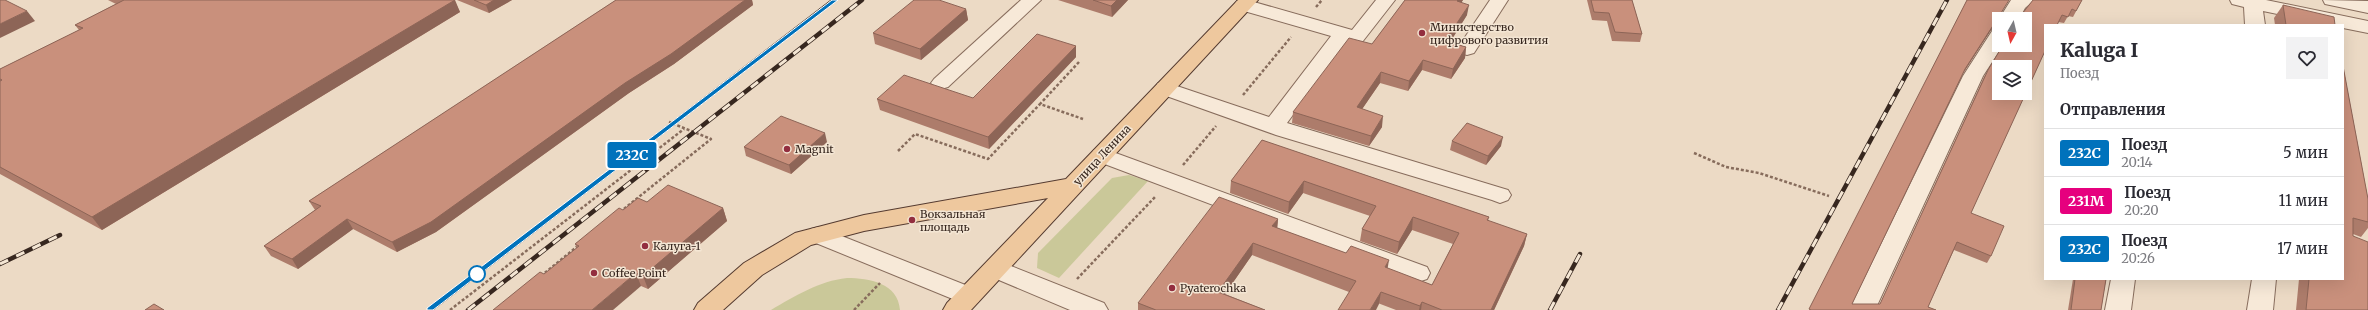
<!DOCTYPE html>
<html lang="ru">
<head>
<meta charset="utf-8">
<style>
	body { margin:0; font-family:Merriweather,serif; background:#f2f2f3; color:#2b2b33; height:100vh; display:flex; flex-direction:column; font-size:15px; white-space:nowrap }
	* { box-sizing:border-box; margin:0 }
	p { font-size:13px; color:#7c7c81 }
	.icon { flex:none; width:22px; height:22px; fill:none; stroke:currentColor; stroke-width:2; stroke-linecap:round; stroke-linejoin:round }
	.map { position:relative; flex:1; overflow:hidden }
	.details { position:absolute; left:2044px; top:24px; width:300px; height:256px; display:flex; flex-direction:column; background:#fff; border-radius:0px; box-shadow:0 4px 16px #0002 }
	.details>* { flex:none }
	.badge { padding:0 8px; border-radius:3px; font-size:14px; line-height:26px }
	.needle { width:26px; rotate:188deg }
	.controls { position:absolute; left:1992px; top:12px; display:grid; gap:8px }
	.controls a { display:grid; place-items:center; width:40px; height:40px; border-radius:0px; background:#fff; box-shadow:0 4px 16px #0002; font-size:20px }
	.map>.badge { position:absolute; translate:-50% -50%; box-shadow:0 0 0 2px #fff }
	h2 { padding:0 16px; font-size:15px; line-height:36px }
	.round { display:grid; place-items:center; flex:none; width:42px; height:42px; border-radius:0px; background:#f2f2f3 }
	.headline { display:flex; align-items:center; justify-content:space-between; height:68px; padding:0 16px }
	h1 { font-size:19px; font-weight:800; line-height:30px }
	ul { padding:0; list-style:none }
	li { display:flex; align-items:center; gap:12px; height:48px; padding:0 16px; border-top:1px solid #e1e1e2 }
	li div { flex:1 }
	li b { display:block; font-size:15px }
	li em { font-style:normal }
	li .badge { min-width:44px; font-weight:700; text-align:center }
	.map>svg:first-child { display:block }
	.green { fill:#cac899 }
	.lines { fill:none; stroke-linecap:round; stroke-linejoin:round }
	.minor-casing { stroke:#876c5c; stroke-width:2 }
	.major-casing { stroke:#553b30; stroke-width:2 }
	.path { stroke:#876c5c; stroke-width:2.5; stroke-dasharray:3 2; stroke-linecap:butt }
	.minor { fill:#f7e9d8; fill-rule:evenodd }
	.major { fill:#eec89e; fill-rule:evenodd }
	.rail-casing { stroke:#37271f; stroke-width:4.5 }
	.rail { stroke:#f4e6d4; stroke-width:3; stroke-dasharray:9; stroke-linecap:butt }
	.wall { fill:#ad7c6b; fill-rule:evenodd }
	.shaded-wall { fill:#8d6557 }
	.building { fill:#c9907c; stroke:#8d6557; fill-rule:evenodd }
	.line { fill:#0072bc; stroke:#fff }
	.poi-dot { fill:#932e3f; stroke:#f4e6d4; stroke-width:1.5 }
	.stop-dot { fill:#fff; stroke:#0072bc; stroke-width:2 }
	.labels { text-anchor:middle; stroke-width:3; stroke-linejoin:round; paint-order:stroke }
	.poi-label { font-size:11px; fill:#37271f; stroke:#f4e6d4; text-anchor:start }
	.street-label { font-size:11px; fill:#37271f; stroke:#f4e6d4 }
</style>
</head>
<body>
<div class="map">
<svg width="2368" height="310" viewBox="0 0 2368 310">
	<rect width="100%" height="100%" fill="#ecdac5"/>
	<g class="green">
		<path d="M1129 175 1148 181 1059 278 1037 268 1038 253 1112 178Z"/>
		<path d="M847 278C869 278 898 283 900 310H771C795 296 819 281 847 278Z"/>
	</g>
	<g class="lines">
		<defs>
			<g id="minor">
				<path d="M1021 0H1041L948 87 941 89 934 87 931 83 934 79Z"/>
				<path d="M1247 0 1352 30 1376 0H1395L1363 41 1356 43 1347 41 1287 123 1508 190 1511 195 1508 200 1500 203 1492 200 1276 135 1158 93 1155 88 1158 83 1165 82 1269 117 1331 36 1237 9 1234 5 1237 1Z"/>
				<path d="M1490 0H1508L1474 53 1467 55 1460 53 1457 49Z"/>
				<path d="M2011 0H2034L2025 8 2019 19H1999Z"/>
				<path d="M2230 0H2266L2368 21V33L2343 28V25H2331L2263 11 2265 25H2245L2244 7 2232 4Z"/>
				<path d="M2323 0 2368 1V13L2325 4Z"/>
				<path d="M1999 29V45H2003L1983 76 1875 310H1849L1963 76 1992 31Z"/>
				<path d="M1102 148 1427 267 1430 273 1427 279 1418 282 1409 279 1094 160 1091 155 1094 150Z"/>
				<path d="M819 227 978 290 981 296 978 302 969 305 960 302 811 241 807 235 811 229Z"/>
				<path d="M996 260 1104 303 1108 310H1070L987 275 984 269 987 263Z"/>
				<path d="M2111 279H2135L2131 310H2105Z"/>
				<path d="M2252 279H2276L2273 310H2247Z"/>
			</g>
			<path id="major" d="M1238 0H1258L971 310H943L947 303 1048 198 864 231 811 245 762 275 723 310H694L698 303 744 263 795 233 864 215 1066 179Z"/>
		</defs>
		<use href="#minor" class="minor-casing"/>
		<use href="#major" class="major-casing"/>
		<g class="path">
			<path d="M1316 7 1322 0"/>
			<path d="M1079 62 1040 104 1083 119"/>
			<path d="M1243 95 1291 37"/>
			<path d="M898 151 915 134 988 159 1040 104"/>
			<path d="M1694 153 1726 167 1759 173 1829 196"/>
			<path d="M1183 165 1216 126"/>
			<path d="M620 212 711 139 669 122"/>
			<path d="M541 276 579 245"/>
			<path d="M1077 279 1155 197"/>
			<path d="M450 310 684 129"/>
			<path d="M854 310 880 283"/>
		</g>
		<use href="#minor" class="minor"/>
		<use href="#major" class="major"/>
		<defs>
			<g id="rail">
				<path d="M0 264 60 235"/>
				<path d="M430 310 834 0"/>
				<path d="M468 310 862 0"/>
				<path d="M1550 310 1580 254"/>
				<path d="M1778 310 1947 0"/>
			</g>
		</defs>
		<use href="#rail" class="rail-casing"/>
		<use href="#rail" class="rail"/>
	</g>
	<g class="wall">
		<path d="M108 0H454L460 12 102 230 0 174V69L79 30 75 25 116 4Z"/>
		<path d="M457 0H512L489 13Z"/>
		<path d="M616 0H752L753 5 674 64 629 93 436 232 397 252 353 229 298 269 271 256 264 246 315 210 309 201Z"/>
		<path d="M1058 0H1128L1112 17Z"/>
		<path d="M1405 0H1463L1461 3 1467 15 1450 42 1466 47 1465 58 1451 79 1422 70 1408 91 1380 83 1362 109 1382 127 1369 146 1292 123 1293 112 1372 44Z"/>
		<path d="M1587 0H1632L1642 34 1640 42 1612 41 1607 21 1592 20Z"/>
		<path d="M1967 0 2002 13 2022 14 2082 0 2073 17 2068 16 2064 23 2058 22 1971 213 1991 256 1987 263 1954 250 1928 307 1936 310H1809ZM1999 19H2025L1984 77 1880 304H1852L1962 75 1991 30Z"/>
		<path d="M2283 5 2335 25H2275L2274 18Z"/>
		<path d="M966 9 968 20 921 60 875 44 873 33Z"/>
		<path d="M1076 46V57L989 149 880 110 877 99 973 98Z"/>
		<path d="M2343 66 2368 199V228L2361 237 2353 234V236L2368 310H2296L2299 279H2343Z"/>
		<path d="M1262 140 1489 217 1488 221 1527 234 1524 246 1494 310H1396L1349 292 1252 255 1225 294 1265 310H1138V303L1278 219 1277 228 1432 285 1453 244 1412 230 1397 254 1360 241 1362 229 1370 216 1303 193 1288 214 1230 193 1231 181Z"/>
		<path d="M1452 141 1501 146 1486 165 1450 150Z"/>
		<path d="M827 142 791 174 746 156 744 147Z"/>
		<path d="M647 202 723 208 727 221 648 289 641 286 544 274 577 248 575 244 623 210Z"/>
		<path d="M2073 279H2106L2101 310H2068Z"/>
	</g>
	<g class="shaded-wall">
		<path d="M455 0 460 12 102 230 92 217Z"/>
		<path d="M494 0H512L489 13 486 5Z"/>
		<path d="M745 0H752L753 5 674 64 629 93 436 232 397 252 392 242 625 83Z"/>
		<path d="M1117 0H1128L1112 17 1111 6Z"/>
		<path d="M1458 0H1463L1455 12 1457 1Z"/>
		<path d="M1469 5 1467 15 1444 52 1445 41Z"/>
		<path d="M966 9 968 20 921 60 920 49Z"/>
		<path d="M27 11 35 21 0 38V24Z"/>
		<path d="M1999 22V28L1991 30 1962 75 1965 69 1994 24Z"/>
		<path d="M1076 46V57L989 149 988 137Z"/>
		<path d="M1466 47 1465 58 1451 79 1453 69Z"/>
		<path d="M1423 60 1422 70 1408 91 1409 81Z"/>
		<path d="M1381 72 1380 83 1356 118 1357 107Z"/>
		<path d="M1383 116 1382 127 1369 146 1371 136Z"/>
		<path d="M825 133 827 142 791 174 789 165Z"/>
		<path d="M1503 137 1501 146 1486 165 1488 156Z"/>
		<path d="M1304 181 1303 193 1288 214 1289 202Z"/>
		<path d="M723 208 727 221 648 289 643 276Z"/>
		<path d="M1413 217 1412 230 1397 254 1399 242Z"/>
		<path d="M347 219 353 229 298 269 292 259Z"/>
		<path d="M1278 219 1277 231 1272 226Z"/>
		<path d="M1527 234 1524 246 1494 310H1491Z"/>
		<path d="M1253 243 1252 255 1218 304V292Z"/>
		<path d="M1389 260 1387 272 1385 267Z"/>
		<path d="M636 273 641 286 613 310H592Z"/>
		<path d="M1381 292 1379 304 1376 310H1370Z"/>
		<path d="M1422 302 1421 310H1419L1420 306Z"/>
	</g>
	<g class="building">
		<path d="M0 0H5L27 11 0 24Z"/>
		<path d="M124 0H455L92 217 0 167V81L2 80 0 79V69L83 28 75 25Z"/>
		<path d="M474 0H494L486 5Z"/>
		<path d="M616 0H745L671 54 625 83 431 222 392 242 347 219 292 259 264 246 321 206 309 201Z"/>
		<path d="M914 0H939L966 9 920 49 873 33Z"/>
		<path d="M1093 0H1117L1111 6Z"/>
		<path d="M1405 0H1458L1457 1 1469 5 1445 41 1466 47 1453 69 1423 60 1409 81 1381 72 1357 107 1383 116 1371 136 1293 112 1349 38 1372 44Z"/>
		<path d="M1591 0H1632L1642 34 1615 32 1609 13 1594 12Z"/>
		<path d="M1967 0H2009L2001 13 2022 14 2033 0H2082L2076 11 2072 9 2068 17 2062 15 2057 25H2045V51L1971 213 2004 226 1991 256 1957 242 1928 307 1936 310H1811L1809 309ZM1999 19H2025V45H2003L1988 70 1880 304H1852L1965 69 1994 24 1999 22ZM1999 67H2025V93H1999Z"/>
		<path d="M2283 5 2334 17 2335 25H2286Z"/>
		<path d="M1037 34 1076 46 988 137 877 99 904 75 973 98Z"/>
		<path d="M2343 66 2368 199V222L2353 218V236L2368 242V310H2306L2309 279H2343Z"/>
		<path d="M781 116 825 133 789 165 744 147Z"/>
		<path d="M1467 123 1503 137 1488 156 1452 141Z"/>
		<path d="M1262 140 1489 217 1487 220 1527 234 1491 310H1442L1422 302 1420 306 1381 292 1370 310H1338L1356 281 1253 243 1218 292 1265 310H1156L1138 303 1219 197 1278 219 1272 226 1346 253 1351 246 1389 260 1385 267 1432 285 1459 233 1413 217 1399 242 1362 229 1376 206 1304 181 1289 202 1231 181Z"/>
		<path d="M668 185 723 208 643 276 636 273 592 310H493L540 272 544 274 579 246 575 244 619 208 623 210 638 198 647 202Z"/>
		<path d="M2075 279H2106L2101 310H2071Z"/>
		<path d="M154 304 164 310H145Z"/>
	</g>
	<path class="line" d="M832 0H838L433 310H427V308Z"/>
	<g class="poi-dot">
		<circle cx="1422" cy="33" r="4"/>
		<circle cx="787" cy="149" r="4"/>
		<circle cx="912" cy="220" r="4"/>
		<circle cx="645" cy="246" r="4"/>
		<circle cx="594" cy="273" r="4"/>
		<circle cx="1172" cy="288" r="4"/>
	</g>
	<circle class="stop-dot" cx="477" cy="274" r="8"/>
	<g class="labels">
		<g class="poi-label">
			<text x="1430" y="31">Министерство<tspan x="1430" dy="13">цифрового развития</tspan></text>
			<text x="795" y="153">Magnit</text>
			<text x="920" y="218">Вокзальная<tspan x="920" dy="13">площадь</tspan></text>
			<text x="653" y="250">Калуга-1</text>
			<text x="602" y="277">Coffee Point</text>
			<text x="1180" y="292">Pyaterochka</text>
		</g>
		<g class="street-label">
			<text transform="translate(1102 155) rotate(-47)" y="4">улица Ленина</text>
		</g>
	</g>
</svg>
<div class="controls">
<a><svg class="needle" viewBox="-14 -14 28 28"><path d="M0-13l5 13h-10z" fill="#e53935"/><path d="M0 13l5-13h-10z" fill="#7c7c81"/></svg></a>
<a><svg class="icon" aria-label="layers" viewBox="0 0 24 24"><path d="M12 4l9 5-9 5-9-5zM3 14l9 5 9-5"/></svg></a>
</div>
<b class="badge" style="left:632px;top:155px;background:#0072bc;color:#fff">232C</b>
<section class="details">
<div class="headline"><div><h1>Kaluga I</h1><p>Поезд</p></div><a class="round"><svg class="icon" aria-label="heart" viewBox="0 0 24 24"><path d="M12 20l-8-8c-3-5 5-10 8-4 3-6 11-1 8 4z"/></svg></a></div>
<h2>Отправления</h2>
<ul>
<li><span class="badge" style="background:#0072bc;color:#fff">232C</span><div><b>Поезд</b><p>20:14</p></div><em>5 мин</em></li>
<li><span class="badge" style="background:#e6007e;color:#fff">231М</span><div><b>Поезд</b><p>20:20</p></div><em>11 мин</em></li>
<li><span class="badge" style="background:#0072bc;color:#fff">232C</span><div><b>Поезд</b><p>20:26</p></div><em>17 мин</em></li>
</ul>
</section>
</div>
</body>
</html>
